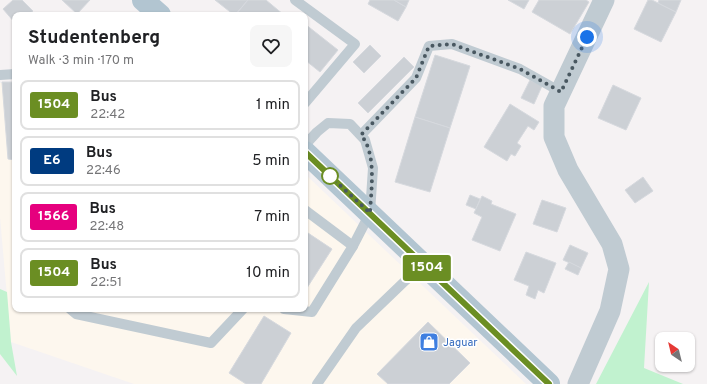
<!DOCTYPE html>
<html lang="en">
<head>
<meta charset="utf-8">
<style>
	body { margin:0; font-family:Overpass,sans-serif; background:#f6f6f6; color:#202124; height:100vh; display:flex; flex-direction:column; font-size:15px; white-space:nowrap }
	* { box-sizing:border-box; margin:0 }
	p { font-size:13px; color:#757577 }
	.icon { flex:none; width:22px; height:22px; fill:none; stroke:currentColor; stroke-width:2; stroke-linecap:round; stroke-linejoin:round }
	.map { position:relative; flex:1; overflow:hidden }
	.side { position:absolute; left:12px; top:12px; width:296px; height:300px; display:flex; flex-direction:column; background:#fff; border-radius:8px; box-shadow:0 1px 3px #0004 }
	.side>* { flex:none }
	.badge { padding:0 8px; border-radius:3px; font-size:14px; line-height:26px }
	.needle { width:26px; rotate:325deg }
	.buttons { position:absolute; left:655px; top:332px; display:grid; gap:8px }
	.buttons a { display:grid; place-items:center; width:40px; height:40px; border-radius:8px; background:#fff; box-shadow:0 1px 3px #0004; font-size:20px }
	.you { position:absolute; width:20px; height:20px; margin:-10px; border:3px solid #fff; border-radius:50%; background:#1a73e8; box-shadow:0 0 0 6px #1a73e833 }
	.map>.badge { position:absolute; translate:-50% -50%; box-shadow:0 0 0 2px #fff }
	.round { display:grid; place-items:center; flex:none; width:42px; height:42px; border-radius:8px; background:#f6f6f6 }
	.overview { display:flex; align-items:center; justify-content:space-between; height:68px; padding:0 16px }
	h1 { font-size:19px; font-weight:700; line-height:30px }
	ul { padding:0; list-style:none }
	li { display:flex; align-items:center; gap:12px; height:50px; margin:0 8px 6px; padding:0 8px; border:2px solid #e0e0e0; border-radius:8px }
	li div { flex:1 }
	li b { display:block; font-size:15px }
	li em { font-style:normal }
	li .badge { min-width:44px; font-weight:700; text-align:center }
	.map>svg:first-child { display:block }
	.commercial { fill:#fdf7ee }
	.green { fill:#c1f2cf }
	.building { fill:#ccd0d5; stroke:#d6d9de }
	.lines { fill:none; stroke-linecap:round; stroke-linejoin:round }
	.lane { stroke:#c0cbd2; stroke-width:10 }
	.street { stroke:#c0cbd2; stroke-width:21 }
	.primary { stroke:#b2c5d1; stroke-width:22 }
	.line-casing { stroke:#fff; stroke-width:9 }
	.line { stroke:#6b8e23; stroke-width:6 }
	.walk { stroke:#495861; stroke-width:4; stroke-dasharray:0 7.2 }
	.stop-dot { fill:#fff; stroke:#6b8e23; stroke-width:2 }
	.labels { text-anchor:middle; stroke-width:3; stroke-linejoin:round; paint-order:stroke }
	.shop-label { font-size:11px; fill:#366cbe; stroke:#fff; text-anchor:start }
</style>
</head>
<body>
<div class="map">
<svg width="707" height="384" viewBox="0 0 707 384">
	<rect width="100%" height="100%" fill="#f5f2f3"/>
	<path class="commercial" d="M15 82V309H305V174L526 384H134L11 342 0 217V83Z"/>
	<g class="green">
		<path d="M649 282 644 368 683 384H596Z"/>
		<path d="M0 289 7 292 11 342 17 376 0 354Z"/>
	</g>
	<g class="building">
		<path d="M13 0H22L33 11 28 15H15V23L3 9Z"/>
		<path d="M62 0H90L77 14Z"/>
		<path d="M215 0H248L235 15H234Z"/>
		<path d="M248 0H266L284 15H240L237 13Z"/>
		<path d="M370 0H394L406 7 398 21 368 4Z"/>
		<path d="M394 0H409L406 7Z"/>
		<path d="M508 0H529L524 9Z"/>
		<path d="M539 0H586L589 2 570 34 532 12Z"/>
		<path d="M648 0H652L676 12 661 42 634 29Z"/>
		<path d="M659 0H681L676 12 658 3Z"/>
		<path d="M305 24 338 50 320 72 305 60Z"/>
		<path d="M370 45 381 56 364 73 353 62Z"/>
		<path d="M435 55 470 66 450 128 415 117Z"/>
		<path d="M404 57 414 67 368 113 358 103Z"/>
		<path d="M530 80 542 86 534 104 521 98Z"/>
		<path d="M2 82H15V160L8 159Z"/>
		<path d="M613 85 641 98 626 130 598 118Z"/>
		<path d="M510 104 539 122 534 130 528 126 517 143 521 146 515 156 511 154 507 161 484 147Z"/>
		<path d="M415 117 450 128 430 192 395 182Z"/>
		<path d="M643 177 653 191 635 203 625 190Z"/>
		<path d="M470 195 480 199 476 209 466 205Z"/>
		<path d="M482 196 492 201 491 204 516 214 500 251 472 240 482 217 474 213Z"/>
		<path d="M542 200 566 208 557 232 533 224Z"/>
		<path d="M305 231 332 249 305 291Z"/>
		<path d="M570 245 588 253 581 268 563 260Z"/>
		<path d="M526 252 556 263 544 293 538 290 535 299 526 295 529 286 514 280Z"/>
		<path d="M569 262 581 268 578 275 565 269Z"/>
		<path d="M264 316 291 333 261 384H246L229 373Z"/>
		<path d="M428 322 470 363 449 384H388L377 374Z"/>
	</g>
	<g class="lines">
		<g class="lane">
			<path d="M295 0 355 44 305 103"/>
			<path d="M0 75 15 74"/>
			<path d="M361 135 416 78 429 46 452 44 520 69 561 92"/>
			<path d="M305 145 317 132 328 123 350 124 365 140 373 168 370 213 353 246 305 210"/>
			<path d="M70 309 76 314 211 343 243 309"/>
			<path d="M284 309 312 312 353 246"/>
			<path d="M317 384 356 328 405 281 424 265"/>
		</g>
		<path class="street" d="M578 384 610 311 619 269 612 244 568 170 554 137V106L604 0"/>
		<g class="primary">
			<path d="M143 0 160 15"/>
			<path d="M305 152 549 384"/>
		</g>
	</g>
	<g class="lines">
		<defs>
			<path id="line" d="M305 152 549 384"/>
		</defs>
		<use href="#line" class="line-casing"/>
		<use href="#line" class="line"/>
		<path class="walk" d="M330 176 370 213C371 190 377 154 361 135L416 78 429 46 452 44 520 69 561 92 587 37"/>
	</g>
	<defs>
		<symbol id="shop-square" viewBox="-11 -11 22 22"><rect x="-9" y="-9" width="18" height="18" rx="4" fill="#3f7fe0" stroke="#fff"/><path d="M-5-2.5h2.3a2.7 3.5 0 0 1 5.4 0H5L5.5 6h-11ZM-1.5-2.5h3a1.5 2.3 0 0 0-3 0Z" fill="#fff"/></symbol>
	</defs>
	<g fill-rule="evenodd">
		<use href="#shop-square" x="418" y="331" width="22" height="22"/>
	</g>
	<circle class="stop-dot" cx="330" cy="176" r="8"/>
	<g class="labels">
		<g class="shop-label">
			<text x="443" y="346">Jaguar</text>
		</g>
	</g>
</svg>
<div class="buttons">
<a><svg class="needle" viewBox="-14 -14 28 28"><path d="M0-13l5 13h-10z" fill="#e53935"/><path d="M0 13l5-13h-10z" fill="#757577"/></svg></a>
</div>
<div class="you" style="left:587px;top:37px"></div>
<b class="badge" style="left:427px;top:268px;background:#6b8e23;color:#fff">1504</b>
<section class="side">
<div class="overview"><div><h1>Studentenberg</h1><p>Walk · 3 min · 170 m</p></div><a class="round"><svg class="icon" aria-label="heart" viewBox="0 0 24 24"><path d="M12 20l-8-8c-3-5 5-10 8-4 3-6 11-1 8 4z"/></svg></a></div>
<ul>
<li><span class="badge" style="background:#6b8e23;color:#fff">1504</span><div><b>Bus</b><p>22:42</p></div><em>1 min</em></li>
<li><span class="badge" style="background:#003b80;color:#fff">E6</span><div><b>Bus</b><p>22:46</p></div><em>5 min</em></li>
<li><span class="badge" style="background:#e6007e;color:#fff">1566</span><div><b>Bus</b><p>22:48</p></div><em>7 min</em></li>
<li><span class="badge" style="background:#6b8e23;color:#fff">1504</span><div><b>Bus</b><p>22:51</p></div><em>10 min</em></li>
</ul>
</section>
</div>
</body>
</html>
